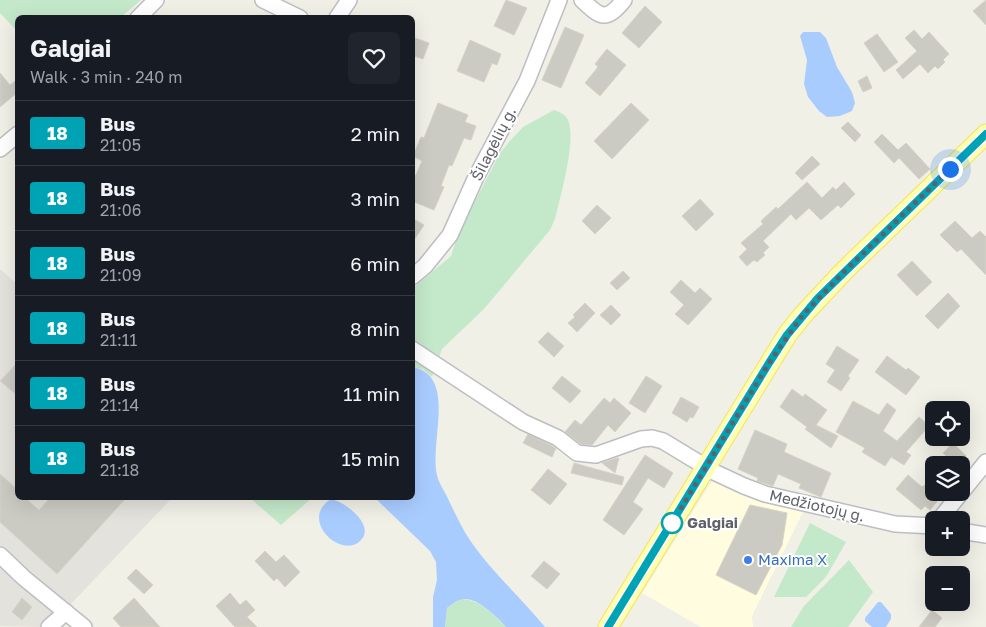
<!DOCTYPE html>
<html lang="en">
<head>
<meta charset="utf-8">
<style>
	body { margin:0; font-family:"Golos Text",sans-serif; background:#20242c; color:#f1f3f6; height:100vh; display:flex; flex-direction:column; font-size:19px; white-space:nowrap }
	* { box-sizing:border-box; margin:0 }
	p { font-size:16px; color:#9ea1a6 }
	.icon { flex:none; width:28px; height:28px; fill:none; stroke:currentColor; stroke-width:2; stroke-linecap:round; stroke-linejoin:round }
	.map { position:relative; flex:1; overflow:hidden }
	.drawer { position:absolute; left:15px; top:15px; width:400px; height:485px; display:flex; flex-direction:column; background:#171b24; border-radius:8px; box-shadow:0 5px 20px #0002 }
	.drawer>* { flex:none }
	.badge { padding:0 10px; border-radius:4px; font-size:18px; line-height:32px }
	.controls { position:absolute; left:925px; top:401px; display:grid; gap:10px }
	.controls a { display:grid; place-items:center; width:45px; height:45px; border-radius:8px; background:#171b24; box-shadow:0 5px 20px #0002; font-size:25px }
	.you { position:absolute; width:25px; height:25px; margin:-12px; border:4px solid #fff; border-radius:50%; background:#1a73e8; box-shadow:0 0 0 8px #1a73e833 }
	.map>.badge { position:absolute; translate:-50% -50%; box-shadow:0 0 0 2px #fff }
	.round { display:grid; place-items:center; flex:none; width:52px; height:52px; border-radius:8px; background:#20242c }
	.head { display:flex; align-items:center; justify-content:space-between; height:85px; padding:0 15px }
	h1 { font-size:24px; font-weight:700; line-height:38px }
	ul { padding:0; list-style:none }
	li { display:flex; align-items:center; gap:15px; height:65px; padding:0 15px; border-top:1px solid #363941 }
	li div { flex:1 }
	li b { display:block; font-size:19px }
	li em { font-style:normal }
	li .badge { min-width:55px; font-weight:700; text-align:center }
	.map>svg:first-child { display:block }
	.commercial { fill:#fffcdf }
	.industrial { fill:#e3e2dc }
	.green { fill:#c4e8ca }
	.water { fill:#a9ccff }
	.building { fill:#cccbc3; stroke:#d6d3c5 }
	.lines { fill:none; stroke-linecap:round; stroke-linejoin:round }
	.minor-casing { stroke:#bcbec3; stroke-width:18 }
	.major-casing { stroke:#f4e25d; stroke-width:21 }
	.minor { stroke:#fff; stroke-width:15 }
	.major { stroke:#ffffae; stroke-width:19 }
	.line-casing { stroke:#fff; stroke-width:11 }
	.line { stroke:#00a3b4; stroke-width:8 }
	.walk { stroke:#5f6168; stroke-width:5; stroke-dasharray:0 9 }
	.stop-dot { fill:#fff; stroke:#00a3b4; stroke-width:2.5 }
	.shop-dot { fill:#3f7fe0; stroke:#fff; stroke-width:2 }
	.labels { text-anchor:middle; stroke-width:4; stroke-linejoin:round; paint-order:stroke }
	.street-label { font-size:15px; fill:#5f6168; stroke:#fff }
	.stop-label { font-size:15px; font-weight:bold; fill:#5f6168; stroke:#fff; text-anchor:start }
	.shop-label { font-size:15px; fill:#366cbe; stroke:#fff; text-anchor:start }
</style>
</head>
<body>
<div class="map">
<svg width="986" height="627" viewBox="0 0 986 627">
	<rect width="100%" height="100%" fill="#f1f0e7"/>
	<path class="commercial" d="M712 481 803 512 752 616 753 627H701L642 593Z"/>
	<g class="industrial">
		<path d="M0 269 17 284 18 498H172L67 608 0 545Z"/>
		<path d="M0 562 56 615 41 627 0 626Z"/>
	</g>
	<g class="green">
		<path d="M0 0H141L121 17 18 18 17 31 0 13Z"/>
		<path d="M554 110C559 112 563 113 567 118 578 136 560 198 555 219L550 230 484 309 442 349 432 377 423 369 413 367 412 289 451 256 458 234 500 153 510 141 523 127Z"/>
		<path d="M250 498H312L281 525Z"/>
		<path d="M810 523 846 542 826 577 806 597H774Z"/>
		<path d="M849 560 873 592 848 627H791L804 606Z"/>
		<path d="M461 599C479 599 494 615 506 627H445L447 608Z"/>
	</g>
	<g class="water">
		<path d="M803 32H820L826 38 837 67 852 92 855 103 852 111 840 116 827 117 819 111 808 97 804 84 807 60 800 36Z"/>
		<path d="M413 367C459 377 427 446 438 479 441 487 447 495 450 503 455 513 460 524 466 534 488 569 519 595 545 627H506C497 617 474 594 460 600 455 601 451 606 447 608L445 627H433V597L437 580 436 562 430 551 375 498H412Z"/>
		<path d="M331 499C346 502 378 527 359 542 339 558 299 519 331 499Z"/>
		<path d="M878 602H881L891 614V619L886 627H872L865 621V618Z"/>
	</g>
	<g class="building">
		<path d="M506 0 527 8 514 35 494 26Z"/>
		<path d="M986 0V25L973 11Z"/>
		<path d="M645 6 662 22 639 48 622 33Z"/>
		<path d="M565 27 584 35 561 88 542 80Z"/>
		<path d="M914 30 922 39 929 32 949 54 943 60 945 62 938 69 935 66 928 73 920 64 903 79 896 70 917 51 905 38Z"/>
		<path d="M877 34 898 62 884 72 864 43Z"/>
		<path d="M412 37 429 43 423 59 412 55Z"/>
		<path d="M470 40 501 54 497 65 492 63 484 82 457 71Z"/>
		<path d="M607 49 626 65 600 96 585 83 598 67 595 64Z"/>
		<path d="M0 73 10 85 18 79V92L0 107Z"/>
		<path d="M867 76 872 88 863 92 858 81Z"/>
		<path d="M438 103 468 115 465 122 476 126 471 140 464 138 452 166 449 165 441 186 444 187 434 210 412 201V184L422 161 413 156 421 137 424 138Z"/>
		<path d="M631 103 649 120 612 159 594 141Z"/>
		<path d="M848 122 861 135 855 142 841 128Z"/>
		<path d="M882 134 898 150 906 143 930 169 919 179 899 158 894 163 874 142Z"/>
		<path d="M812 156 820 164 802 180 795 173Z"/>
		<path d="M807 182 822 198 833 187 836 190 844 182 855 194 841 208 838 205 821 220 809 208 796 220 791 214 763 241 769 247 763 253 765 255 757 262 754 260 747 266 739 257 747 249 741 243 763 224 761 221 776 207 778 209Z"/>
		<path d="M700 199 714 214 696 231 682 216Z"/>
		<path d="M597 205 611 218 595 234 582 221Z"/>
		<path d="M412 218 424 225 412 243Z"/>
		<path d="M955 221 972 238 980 231 986 237V275L961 249 957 252 940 235Z"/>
		<path d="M912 261 932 282 917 296 897 275Z"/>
		<path d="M623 271 630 278 617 290 610 283Z"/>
		<path d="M681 280 695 293 700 288 712 299 688 325 675 314 684 305 670 292Z"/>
		<path d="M948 293 960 306 938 329 925 316Z"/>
		<path d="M585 303 595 313 577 332 568 323 575 317 573 315Z"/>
		<path d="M611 305 621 315 611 325 600 315Z"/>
		<path d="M548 332 564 346 554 357 538 342Z"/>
		<path d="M837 346 859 360 848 376 850 378 841 391 827 382 835 370 826 364Z"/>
		<path d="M887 356 906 370 908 368 920 377 906 395 875 372Z"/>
		<path d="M18 362V396L0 381Z"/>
		<path d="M562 376 581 391 570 403 552 388Z"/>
		<path d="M646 376 662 386 645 413 629 403Z"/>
		<path d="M792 389 803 397 805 394 827 410 816 425 838 436 831 448 805 429 807 427 780 407Z"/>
		<path d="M681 397 699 407 693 418 690 417 687 422 672 413Z"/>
		<path d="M604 398 610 403 614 398 631 413 615 432 608 425 592 445 581 444 565 432 575 420 581 425Z"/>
		<path d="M853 401 879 415 887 403 896 410 883 431 897 441 919 417 929 426 906 452 911 455 904 465 891 457 885 466 862 452 865 448 836 432Z"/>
		<path d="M755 430 787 444 784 452 831 473 821 497 799 488 801 484 778 474 773 486 757 481 758 478 738 469Z"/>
		<path d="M528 434 556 448 552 457 523 443Z"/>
		<path d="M953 443 966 456 963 459 969 465H939L947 457 943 453Z"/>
		<path d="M645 455 673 473 664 488 648 478 633 502 643 509 624 535 603 520Z"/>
		<path d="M617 458H619L615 473 602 463Z"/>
		<path d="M574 463 624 477 622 485 571 473Z"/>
		<path d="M548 469 567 484 550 505 531 490Z"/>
		<path d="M0 474 18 490V498H25L39 510 50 498H126L57 574 0 522Z"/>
		<path d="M908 475 922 487 924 485 940 498 930 510 925 506 921 510 896 489Z"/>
		<path d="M750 505 787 513 782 545 756 595 716 575Z"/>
		<path d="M265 551 276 562 284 555 300 572 285 587 277 578 274 581 255 561Z"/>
		<path d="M544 561 560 574 547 589 531 576Z"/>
		<path d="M136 569 153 585 144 594 127 578Z"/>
		<path d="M230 593 240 605 246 600 255 610 247 617 257 627H235L216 606Z"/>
		<path d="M22 598 32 607 22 620 12 612Z"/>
		<path d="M134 598 160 627H121L113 618Z"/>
		<path d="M932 610 942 618 935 627H919Z"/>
	</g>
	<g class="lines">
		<defs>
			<g id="minor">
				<path d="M263 0 300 18"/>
				<path d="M582 0C601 18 606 22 624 0"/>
				<path d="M138 18 156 0"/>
				<path d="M337 18 349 0"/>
				<path d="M0 149 18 134"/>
				<path d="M412 277 425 266 450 235 476 177 527 81 559 0"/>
				<path d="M412 349 523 422 558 438 577 453 596 455 641 439 652 438 663 441 714 472 744 486 765 494 895 524 934 526"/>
				<path d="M939 520 986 462"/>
				<path d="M961 531 986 535"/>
				<path d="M0 555 24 578 84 627"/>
				<path d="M49 627 66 612"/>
			</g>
			<path id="major" d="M608 627 787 335 802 316 844 271 986 134"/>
		</defs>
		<use href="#minor" class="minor-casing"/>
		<use href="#major" class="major-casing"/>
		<use href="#minor" class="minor"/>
		<use href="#major" class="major"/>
	</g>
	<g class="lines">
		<defs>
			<path id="line" d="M608 627 769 363 787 335 818 298 986 134"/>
		</defs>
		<use href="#line" class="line-casing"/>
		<use href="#line" class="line"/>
		<path class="walk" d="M672 523 769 363 802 316 844 272 950 169"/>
	</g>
	<circle class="stop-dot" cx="672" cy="523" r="10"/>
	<circle class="shop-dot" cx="748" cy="560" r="5"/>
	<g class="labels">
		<g class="street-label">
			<text transform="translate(494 144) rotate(-63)" y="5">Šilagėlių g.</text>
			<text transform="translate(817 506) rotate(13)" y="5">Medžiotojų g.</text>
		</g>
		<g class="stop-label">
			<text x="687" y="528">Galgiai</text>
		</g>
		<g class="shop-label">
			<text x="758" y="565">Maxima X</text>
		</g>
	</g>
</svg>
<div class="controls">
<a><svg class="icon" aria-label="locate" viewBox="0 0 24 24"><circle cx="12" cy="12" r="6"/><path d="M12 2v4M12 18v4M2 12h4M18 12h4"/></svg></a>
<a><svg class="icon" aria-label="layers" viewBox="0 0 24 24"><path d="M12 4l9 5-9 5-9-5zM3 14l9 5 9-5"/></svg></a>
<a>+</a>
<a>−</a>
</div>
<div class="you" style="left:950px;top:169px"></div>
<section class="drawer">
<div class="head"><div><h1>Galgiai</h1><p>Walk · 3 min · 240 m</p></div><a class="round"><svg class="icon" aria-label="heart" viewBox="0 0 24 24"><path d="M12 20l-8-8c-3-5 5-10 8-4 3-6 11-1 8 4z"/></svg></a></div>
<ul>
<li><span class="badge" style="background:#00a3b4;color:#fff">18</span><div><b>Bus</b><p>21:05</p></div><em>2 min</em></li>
<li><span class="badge" style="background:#00a3b4;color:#fff">18</span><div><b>Bus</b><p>21:06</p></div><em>3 min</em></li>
<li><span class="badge" style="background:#00a3b4;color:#fff">18</span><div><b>Bus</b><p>21:09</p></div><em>6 min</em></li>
<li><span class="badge" style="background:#00a3b4;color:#fff">18</span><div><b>Bus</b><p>21:11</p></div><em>8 min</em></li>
<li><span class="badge" style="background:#00a3b4;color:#fff">18</span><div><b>Bus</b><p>21:14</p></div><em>11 min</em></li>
<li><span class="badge" style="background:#00a3b4;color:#fff">18</span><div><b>Bus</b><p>21:18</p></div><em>15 min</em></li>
</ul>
</section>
</div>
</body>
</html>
